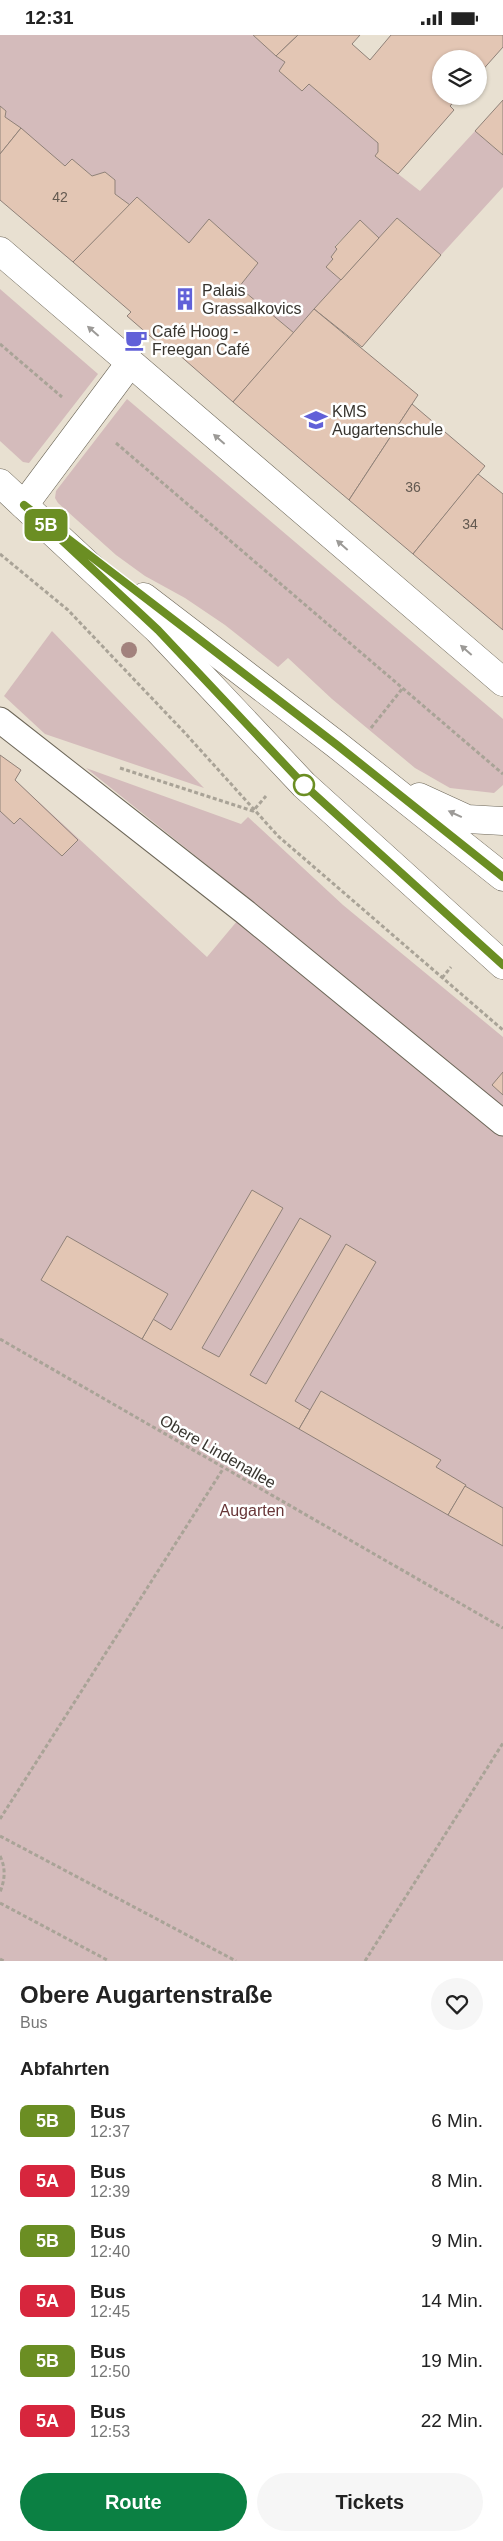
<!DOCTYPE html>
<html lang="de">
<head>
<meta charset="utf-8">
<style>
	body { margin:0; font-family:Arial,sans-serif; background:#f6f6f6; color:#222; height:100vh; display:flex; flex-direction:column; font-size:19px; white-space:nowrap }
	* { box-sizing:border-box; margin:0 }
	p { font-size:16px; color:#767676 }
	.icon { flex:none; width:28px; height:28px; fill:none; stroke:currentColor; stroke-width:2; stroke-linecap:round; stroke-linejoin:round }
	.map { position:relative; height:1926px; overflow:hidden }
	.drawer { display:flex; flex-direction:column; background:#fff; flex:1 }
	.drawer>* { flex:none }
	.badge { padding:0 10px; border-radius:8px; font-size:18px; line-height:32px }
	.buttons { position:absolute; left:432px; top:15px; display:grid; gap:10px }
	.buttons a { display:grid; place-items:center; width:55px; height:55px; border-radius:50%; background:#fff; box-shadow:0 1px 4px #0004; font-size:25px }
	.map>.badge { position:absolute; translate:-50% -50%; box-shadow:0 0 0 2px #fff }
	h2 { padding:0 20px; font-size:19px; line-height:45px }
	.round { display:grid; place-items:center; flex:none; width:52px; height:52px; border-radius:26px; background:#f6f6f6 }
	.head { display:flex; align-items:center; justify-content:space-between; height:85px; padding:0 20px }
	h1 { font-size:24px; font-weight:600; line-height:38px }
	.primary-button { display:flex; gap:10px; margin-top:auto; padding:10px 20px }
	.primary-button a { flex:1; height:58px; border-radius:30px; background:#0b8043; color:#fff; font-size:20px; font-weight:600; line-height:58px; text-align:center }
	.primary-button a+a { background:#f6f6f6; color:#222 }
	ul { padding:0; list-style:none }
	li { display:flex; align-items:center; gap:15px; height:60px; padding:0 20px }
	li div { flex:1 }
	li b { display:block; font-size:19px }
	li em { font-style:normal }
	li .badge { min-width:55px; font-weight:700; text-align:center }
	.status { display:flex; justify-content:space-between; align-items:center; height:35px; padding:0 25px; background:#fff; direction:ltr }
	.status svg { height:14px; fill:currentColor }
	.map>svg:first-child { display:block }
	.green { fill:#d4bbbb }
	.building { fill:#e3c6b4; stroke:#8f8178 }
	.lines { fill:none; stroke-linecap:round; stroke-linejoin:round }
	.service-casing { stroke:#6c6658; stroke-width:27 }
	.minor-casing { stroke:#6c6658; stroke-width:29 }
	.tertiary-casing { stroke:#6c6658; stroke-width:29 }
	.path { stroke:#a9a397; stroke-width:3; stroke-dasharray:4 2.5; stroke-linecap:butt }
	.service { stroke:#fff; stroke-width:25 }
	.minor { stroke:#fff; stroke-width:28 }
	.tertiary { stroke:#fff; stroke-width:28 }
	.tree { fill:#a2827d }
	.oneway { fill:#9c9a97 }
	.line-casing { stroke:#fff; stroke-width:11 }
	.line { stroke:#6b8e23; stroke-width:8 }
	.stop-dot { fill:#fff; stroke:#6b8e23; stroke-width:2.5 }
	.labels { text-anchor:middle; stroke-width:5; stroke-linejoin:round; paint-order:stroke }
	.number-label { font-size:14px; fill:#635950 }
	.poi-label { font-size:16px; fill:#38352f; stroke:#fff; text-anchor:start }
	.street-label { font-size:16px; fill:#38352f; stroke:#fff }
	.park-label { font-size:16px; fill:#683638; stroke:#fff }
</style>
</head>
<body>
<div class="status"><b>12:31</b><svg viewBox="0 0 49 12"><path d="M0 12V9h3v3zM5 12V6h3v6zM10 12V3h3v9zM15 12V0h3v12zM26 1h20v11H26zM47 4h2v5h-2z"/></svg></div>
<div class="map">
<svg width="503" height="1926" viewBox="0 0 503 1926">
	<rect width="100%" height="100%" fill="#e8e0d1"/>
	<g class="green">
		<path d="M0 0H253L285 27 279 36 309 49 378 108V117L375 121 420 156 475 96 503 120V152L441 220 397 183 379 203 360 185 335 211 337 214 331 222 333 224 326 232 341 245 294 298 239 252 258 228 209 185 189 208 137 162 130 170 115 159V145L105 137 92 141 72 124 65 131 5 82 6 76 0 71Z"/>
		<path d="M0 254 98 339 29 428 23 427 0 406Z"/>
		<path d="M127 364 503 684V750L494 758 450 753 415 733 332 664 288 623 278 632 225 590 185 563 145 541 116 520 58 468 55 463 56 456Z"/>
		<path d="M52 596 204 753 45 699 4 661Z"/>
		<path d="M0 720 21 735 15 745 207 922 253 867 86 733 241 789 248 782 343 870 503 1002V1926H0Z"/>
	</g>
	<g class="building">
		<path d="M253 0H298L276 21Z"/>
		<path d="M298 0H360L352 9 370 25 391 0H503V12L479 39V24H441V61H459L450 71 454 75 398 139 375 121 378 117V108L309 49 302 56 279 36 285 27 276 21Z"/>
		<path d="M503 65V120L475 96Z"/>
		<path d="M0 71 6 76 5 82 21 93 0 119Z"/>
		<path d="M21 93 65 131 72 124 92 141 105 137 115 145V159L130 170 73 227 0 165V119Z"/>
		<path d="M137 162 189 208 209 184 258 228 239 252 294 298 233 367 177 318 173 321 127 281 131 277 73 227Z"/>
		<path d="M397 183 441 220 362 312 314 274Z"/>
		<path d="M360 185 379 203 341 245 326 232 333 224 331 222 337 214 335 212Z"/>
		<path d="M314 274 418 360 349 465 233 367Z"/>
		<path d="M412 369 485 431 413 519 349 465Z"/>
		<path d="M478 439 503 459V595L413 519Z"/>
		<path d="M0 720 21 735 15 745 78 805 62 821 20 783 14 789 0 776Z"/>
		<path d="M503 1037V1060L492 1050Z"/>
		<path d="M252 1155 283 1173 202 1313 219 1322 300 1183 331 1201 250 1340 266 1349 346 1209 376 1227 295 1366 310 1375 299 1394 142 1304 153 1284 171 1295Z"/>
		<path d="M67 1201 168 1259 142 1304 41 1245Z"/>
		<path d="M321 1356 441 1425 436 1432 466 1450 448 1480 299 1394Z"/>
		<path d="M465 1451 503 1473V1511L448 1480Z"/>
	</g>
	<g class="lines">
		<defs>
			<path id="service" d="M0 685 245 877 503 1088"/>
			<g id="minor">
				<path d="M0 216 503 647"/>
				<path d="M24 470 130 328"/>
			</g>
			<g id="tertiary">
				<path d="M0 448 158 595 304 750 503 930"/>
				<path d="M144 562 337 710 503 842"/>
				<path d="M419 762 467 784 503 786"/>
			</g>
		</defs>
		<use href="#service" class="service-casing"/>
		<use href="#minor" class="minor-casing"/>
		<use href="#tertiary" class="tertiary-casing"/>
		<g class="path">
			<path d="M0 309 62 362"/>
			<path d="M116 408 503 739"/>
			<path d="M0 519 68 575 185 698 278 801 503 995"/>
			<path d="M371 693 402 654"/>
			<path d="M120 733 253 776 266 761"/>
			<path d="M442 943 451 932"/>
			<path d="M0 1304 503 1593"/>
			<path d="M0 1784 223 1434"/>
			<path d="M0 1801 236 1926"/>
			<path d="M0 1821C6 1833 5 1845 0 1857"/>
			<path d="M0 1868 109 1926"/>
			<path d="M0 1924 4 1926"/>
			<path d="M365 1926 503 1708"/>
		</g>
		<use href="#service" class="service"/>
		<use href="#minor" class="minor"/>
		<use href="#tertiary" class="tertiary"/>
	</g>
	<circle class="tree" cx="129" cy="615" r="8"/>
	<defs><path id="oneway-solid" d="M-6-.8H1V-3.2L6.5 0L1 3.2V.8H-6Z" transform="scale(1.25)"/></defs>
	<g class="oneway">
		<use href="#oneway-solid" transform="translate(93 296) rotate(-139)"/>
		<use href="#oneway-solid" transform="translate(219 404) rotate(-139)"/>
		<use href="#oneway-solid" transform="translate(342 510) rotate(-139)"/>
		<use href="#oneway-solid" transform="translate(466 615) rotate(-139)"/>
		<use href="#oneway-solid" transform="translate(455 779) rotate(-155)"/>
	</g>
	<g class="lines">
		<defs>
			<path id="line" d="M503 842 337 710 24 470 158 595 304 750 503 930"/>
		</defs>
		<use href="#line" class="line-casing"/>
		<use href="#line" class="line"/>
	</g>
	<defs>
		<symbol id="building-bare" viewBox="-9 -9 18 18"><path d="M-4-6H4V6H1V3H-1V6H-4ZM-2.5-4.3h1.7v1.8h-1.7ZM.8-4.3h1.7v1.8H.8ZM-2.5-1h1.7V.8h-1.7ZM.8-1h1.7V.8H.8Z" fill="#6160d8" stroke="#fff" stroke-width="2.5" paint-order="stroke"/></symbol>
		<symbol id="cafe-bare" viewBox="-9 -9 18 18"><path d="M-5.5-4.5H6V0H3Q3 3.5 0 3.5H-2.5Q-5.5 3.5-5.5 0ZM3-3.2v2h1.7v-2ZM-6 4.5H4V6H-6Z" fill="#6160d8" stroke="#fff" stroke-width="2.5" paint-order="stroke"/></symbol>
		<symbol id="school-bare" viewBox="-9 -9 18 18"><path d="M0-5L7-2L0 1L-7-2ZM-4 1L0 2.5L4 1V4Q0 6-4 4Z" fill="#6160d8" stroke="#fff" stroke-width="2.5" paint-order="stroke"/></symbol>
	</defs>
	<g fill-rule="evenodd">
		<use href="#building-bare" x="169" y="248" width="32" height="32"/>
		<use href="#cafe-bare" x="120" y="289" width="32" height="32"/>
		<use href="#school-bare" x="300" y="369" width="32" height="32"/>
	</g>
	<circle class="stop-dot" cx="304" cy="750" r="10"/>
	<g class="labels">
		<g class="number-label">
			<text x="60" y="167">42</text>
			<text x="413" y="457">36</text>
			<text x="470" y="494">34</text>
		</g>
		<g class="poi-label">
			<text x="202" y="261">Palais<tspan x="202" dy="18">Grassalkovics</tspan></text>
			<text x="152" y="302">Café Hoog -<tspan x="152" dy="18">Freegan Café</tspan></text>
			<text x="332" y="382">KMS<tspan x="332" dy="18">Augartenschule</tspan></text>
		</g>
		<g class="street-label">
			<text transform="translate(218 1416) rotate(30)" y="6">Obere Lindenallee</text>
		</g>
		<g class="park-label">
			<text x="252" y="1481">Augarten</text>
		</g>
	</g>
</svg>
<div class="buttons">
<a><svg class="icon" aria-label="layers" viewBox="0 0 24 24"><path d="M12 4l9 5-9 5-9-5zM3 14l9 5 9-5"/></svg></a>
</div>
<b class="badge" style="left:46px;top:490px;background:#6b8e23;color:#fff">5B</b>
</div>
<section class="drawer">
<div class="head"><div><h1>Obere Augartenstraße</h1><p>Bus</p></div><a class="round"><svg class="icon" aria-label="heart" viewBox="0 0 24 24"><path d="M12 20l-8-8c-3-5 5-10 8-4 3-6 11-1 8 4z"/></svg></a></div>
<h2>Abfahrten</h2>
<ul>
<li><span class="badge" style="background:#6b8e23;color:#fff">5B</span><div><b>Bus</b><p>12:37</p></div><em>6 Min.</em></li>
<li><span class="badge" style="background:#d7263d;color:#fff">5A</span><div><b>Bus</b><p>12:39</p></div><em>8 Min.</em></li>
<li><span class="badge" style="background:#6b8e23;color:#fff">5B</span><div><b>Bus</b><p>12:40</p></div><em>9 Min.</em></li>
<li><span class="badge" style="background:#d7263d;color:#fff">5A</span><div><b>Bus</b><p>12:45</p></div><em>14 Min.</em></li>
<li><span class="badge" style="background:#6b8e23;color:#fff">5B</span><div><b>Bus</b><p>12:50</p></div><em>19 Min.</em></li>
<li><span class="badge" style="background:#d7263d;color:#fff">5A</span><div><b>Bus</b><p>12:53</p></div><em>22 Min.</em></li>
</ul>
<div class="primary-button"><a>Route</a><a>Tickets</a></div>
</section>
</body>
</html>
